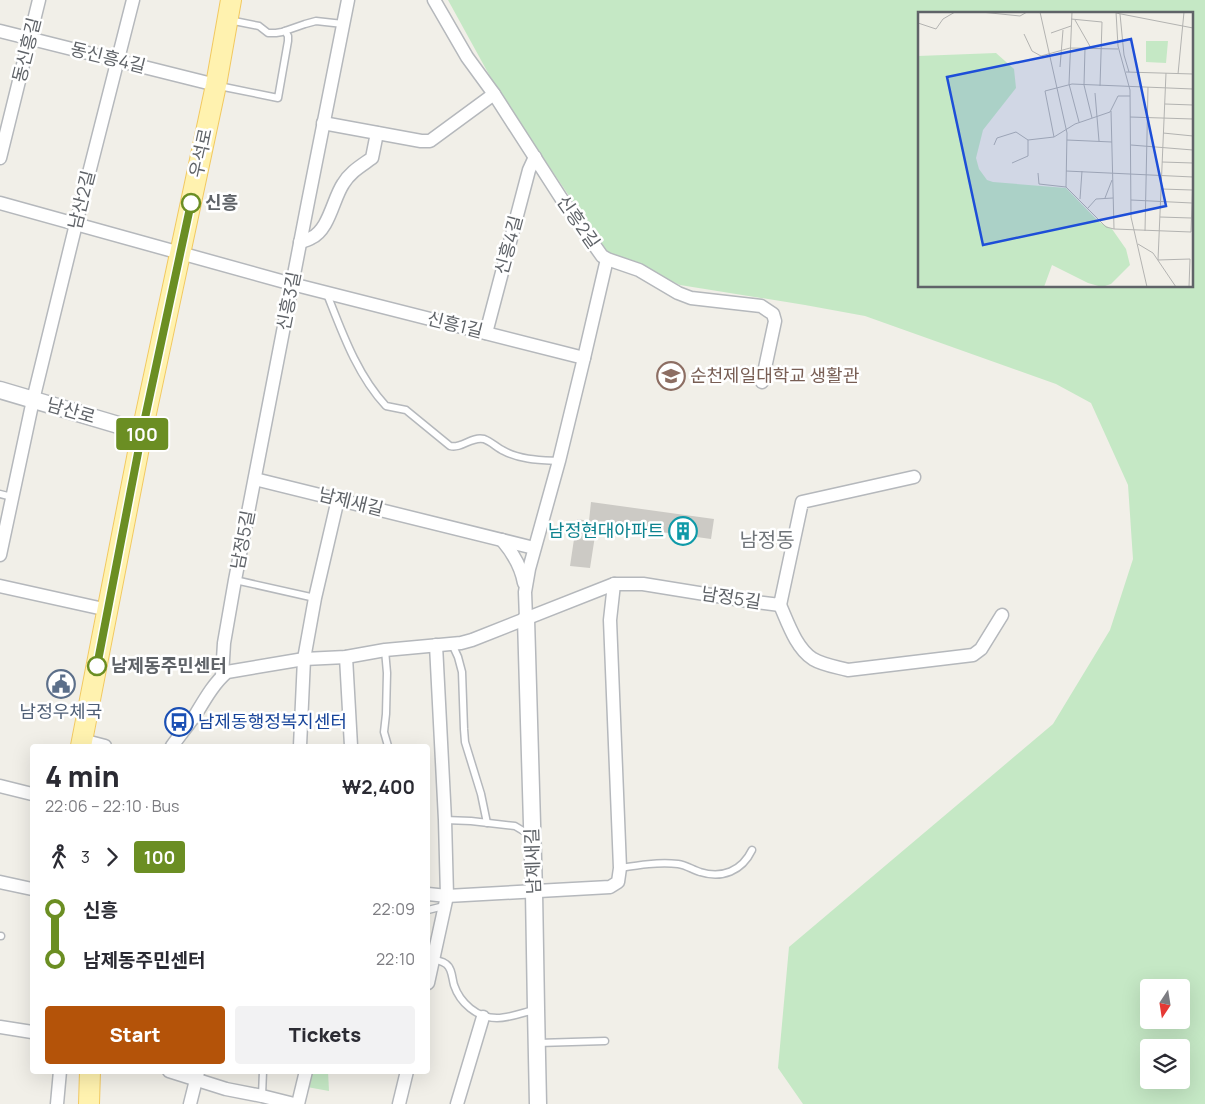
<!DOCTYPE html>
<html lang="en">
<head>
<meta charset="utf-8">
<style>
	body { margin:0; font-family:Manrope,"Noto Sans KR",sans-serif; background:#f2f2f3; color:#2b2b33; height:100vh; display:flex; flex-direction:column; font-size:19px; white-space:nowrap }
	* { box-sizing:border-box; margin:0 }
	p { font-size:16px; color:#7c7c81 }
	.icon { flex:none; width:28px; height:28px; fill:none; stroke:currentColor; stroke-width:2; stroke-linecap:round; stroke-linejoin:round }
	.map { position:relative; flex:1; overflow:hidden }
	.drawer { position:absolute; left:30px; top:744px; width:400px; height:330px; display:flex; flex-direction:column; background:#fff; border-radius:5px; box-shadow:0 5px 20px #0002 }
	.drawer>* { flex:none }
	.badge { padding:0 10px; border-radius:4px; font-size:18px; line-height:32px }
	.needle { width:32px; rotate:192deg }
	.tools { position:absolute; left:1140px; top:979px; display:grid; gap:10px }
	.tools a { display:grid; place-items:center; width:50px; height:50px; border-radius:5px; background:#fff; box-shadow:0 5px 20px #0002; font-size:25px }
	.map>.badge { position:absolute; translate:-50% -50%; box-shadow:0 0 0 2px #fff }
	.legs { display:flex; align-items:center; gap:8px; height:55px; padding:0 15px; font-size:16px }
	.legs p { margin-inline-start:auto }
	.summary { display:flex; align-items:center; justify-content:space-between; height:85px; padding:0 15px }
	h1 { font-size:28px; font-weight:800; line-height:38px }
	.button { display:flex; gap:10px; margin-top:auto; padding:10px 15px }
	.button a { flex:1; height:58px; border-radius:5px; background:#b45309; color:#fff; font-size:20px; font-weight:800; line-height:58px; text-align:center }
	.button a+a { background:#f2f2f3; color:#2b2b33 }
	ul { padding:0 15px; list-style:none }
	li { display:flex; align-items:center; gap:18px; height:50px; font-size:19px }
	li i { display:grid; place-items:center; width:8px; height:100%; margin:0 6px; background:currentColor }
	li i::after { content:''; width:12px; height:12px; margin:-6px; border:4px solid; border-radius:50%; background:#fff }
	li p { margin-inline-start:auto }
	li:first-child i { background:linear-gradient(#0000 50%,currentColor 0) }
	li:last-child i { background:linear-gradient(currentColor 50%,#0000 0) }
	.map>svg:first-child { display:block }
	.green { fill:#c5e8c5; fill-rule:evenodd }
	.building { fill:#cccac5 }
	.lines { fill:none; stroke-linecap:round; stroke-linejoin:round }
	.service-casing { stroke:#b5b8bc; stroke-width:9 }
	.minor-casing { stroke:#b5b8bc; stroke-width:15 }
	.tertiary-casing { stroke:#b5b8bc; stroke-width:19 }
	.primary-casing { stroke:#f2c960; stroke-width:22 }
	.service { stroke:#fff; stroke-width:6 }
	.minor { stroke:#fff; stroke-width:12 }
	.tertiary { stroke:#fff; stroke-width:16 }
	.primary { stroke:#fff2af; stroke-width:20 }
	.line-1-casing { stroke:#fff; stroke-width:11 }
	.line-1 { stroke:#6b8e23; stroke-width:8 }
	.stop-1-dot { fill:#fff; stroke:#6b8e23; stroke-width:2.5 }
	.labels { text-anchor:middle; stroke-width:5; stroke-linejoin:round; paint-order:stroke }
	.street-label { font-size:18px; fill:#5f6368; stroke:#fff }
	.stop-label { font-size:18px; font-weight:bold; fill:#5f6368; stroke:#fff; text-anchor:start }
	.education-label { font-size:18px; fill:#785e54; stroke:#fff; text-anchor:start }
	.culture-label { font-size:18px; fill:#0d838f; stroke:#fff; text-anchor:end }
	.service-label { font-size:18px; fill:#4e5e75; stroke:#fff }
	.transit-label { font-size:18px; fill:#164399; stroke:#fff; text-anchor:start }
	.quarter-label { font-size:20px; fill:#70757a; stroke:#fff }
	.inset-road { fill:none; stroke:#b3b3b1; stroke-width:1 }
	.view { fill:#1d4ed8; fill-opacity:0.15; stroke:#1d4ed8; stroke-width:2.5 }
	.inset-edge { fill:none; stroke:#5f6368; stroke-width:2.5 }
</style>
</head>
<body>
<div class="map">
<svg width="1205" height="1104" viewBox="0 0 1205 1104">
	<rect width="100%" height="100%" fill="#f1efe8"/>
	<g class="green">
		<path d="M448 0H1205V1104H803L778 1068 789 947 1053 724 1110 630 1133 559 1128 485 1091 403 1056 384 865 316 805 305 680 285 645 269 607 252 498 91ZM919 14H1191V286H919ZM1149 988H1181V1020H1149ZM1149 1048H1181V1080H1149Z"/>
		<path d="M310 1071H328L329 1091 307 1087Z"/>
	</g>
	<path class="building" d="M591 502 714 519 711 539 597 523 590 568 570 566 577 519 589 521Z"/>
	<g class="lines">
		<defs>
			<g id="service">
				<path d="M229 20 259 26 268 33H276L282 32 305 24 316 21 343 24"/>
				<path d="M219 86 278 98 288 41V36L285 31"/>
				<path d="M327 294C342 332 357 375 386 406L406 410 450 446C462 449 471 436 484 439 492 442 497 448 504 451 521 460 540 460 559 461"/>
				<path d="M0 494 12 497"/>
				<path d="M235 580 315 598"/>
				<path d="M452 644 458 657 462 672 464 729 465 742 481 794 487 823"/>
				<path d="M385 650 387 673 386 714 384 732 388 746"/>
				<path d="M445 820 471 821 515 826 530 835"/>
				<path d="M620 868C639 865 658 862 678 864 686 865 693 870 700 872 722 879 742 871 752 850"/>
				<path d="M428 910 444 906"/>
				<path d="M0 936H1"/>
				<path d="M431 960C436 960 442 961 446 964 452 968 452 978 454 985 460 1003 477 1018 497 1018 509 1018 522 1013 534 1010"/>
				<path d="M538 1043 605 1041"/>
				<path d="M262 1096 263 1071"/>
			</g>
			<g id="minor">
				<path d="M434 0 467 57 494 94 561 198 602 256 607 259 639 270 678 293 691 298 761 306 773 314 775 321 762 382"/>
				<path d="M0 31 216 85"/>
				<path d="M323 123 421 141H430L494 94"/>
				<path d="M0 158 39 0"/>
				<path d="M0 203 292 284 584 358"/>
				<path d="M300 242C304 241 308 240 311 238 329 230 333 199 343 184 350 172 361 166 372 158L377 133"/>
				<path d="M486 333 529 170 535 157"/>
				<path d="M255 479 534 548"/>
				<path d="M502 540C513 553 521 566 524 583"/>
				<path d="M0 555 33 400 76 224 133 0"/>
				<path d="M0 586 108 610"/>
				<path d="M780 605C788 623 796 648 813 659 823 665 837 667 848 670L973 655 981 649 1002 615"/>
				<path d="M526 619 525 592 529 569 559 461 584 358 607 259"/>
				<path d="M346 657 351 746"/>
				<path d="M222 676 224 643 235 580 308 202 348 0"/>
				<path d="M82 740 105 746"/>
				<path d="M172 746C180 735 188 725 196 714 205 699 214 683 227 672L304 659 346 657 385 650 461 643 472 640 614 584H643L748 601 780 605 802 502 914 477"/>
				<path d="M300 746 304 659 315 598 338 499"/>
				<path d="M0 786 32 794"/>
				<path d="M0 882 32 889"/>
				<path d="M428 894 447 896 610 887 618 882 620 868 610 620 614 584"/>
				<path d="M428 983 447 896 445 820 436 645"/>
				<path d="M0 1027 32 1032"/>
				<path d="M169 1071 226 1089 262 1096 294 1104"/>
				<path d="M57 1104 60 1071"/>
				<path d="M190 1104 198 1072"/>
				<path d="M298 1104 306 1071"/>
				<path d="M399 1104 407 1071"/>
				<path d="M457 1104 483 1017"/>
			</g>
			<g id="tertiary">
				<path d="M0 390 142 432"/>
				<path d="M526 619 534 892 536 1009 538 1104"/>
			</g>
			<g id="primary">
				<path d="M81 746 142 432 216 85 231 0"/>
				<path d="M89 1104 90 1071"/>
			</g>
		</defs>
		<use href="#service" class="service-casing"/>
		<use href="#minor" class="minor-casing"/>
		<use href="#tertiary" class="tertiary-casing"/>
		<use href="#primary" class="primary-casing"/>
		<use href="#service" class="service"/>
		<use href="#minor" class="minor"/>
		<use href="#tertiary" class="tertiary"/>
		<use href="#primary" class="primary"/>
	</g>
	<g class="lines">
		<defs>
			<path id="line-1" d="M97 666 142 432 191 203"/>
		</defs>
		<use href="#line-1" class="line-1-casing"/>
		<use href="#line-1" class="line-1"/>
	</g>
	<defs>
		<symbol id="university-ring" viewBox="-11 -11 22 22"><circle r="9.5" fill="#fff" stroke="#8d6e63" stroke-width="1.5"/><path d="M0-5L7-2L0 1L-7-2ZM-4 1L0 2.5L4 1V4Q0 6-4 4Z" fill="#8d6e63"/></symbol>
		<symbol id="building-ring" viewBox="-11 -11 22 22"><circle r="9.5" fill="#fff" stroke="#0f9aa8" stroke-width="1.5"/><path d="M-4-6H4V6H1V3H-1V6H-4ZM-2.5-4.3h1.7v1.8h-1.7ZM.8-4.3h1.7v1.8H.8ZM-2.5-1h1.7V.8h-1.7ZM.8-1h1.7V.8H.8Z" fill="#0f9aa8"/></symbol>
		<symbol id="civic-ring" viewBox="-11 -11 22 22"><circle r="9.5" fill="#fff" stroke="#5c6f8a" stroke-width="1.5"/><path d="M-.6-6.5H3V-4.5H.6V-3L4-1V1h2V6H-6V1h2V-1L-.6-3ZM-1.2 2.5V6h2.4V2.5Z" fill="#5c6f8a"/></symbol>
		<symbol id="bus-ring" viewBox="-11 -11 22 22"><circle r="9.5" fill="#fff" stroke="#1a4fb4" stroke-width="1.5"/><path d="M-5-6H5V4H4V6H2V4H-2V6H-4V4H-5ZM-3.5-4V0h7V-4ZM-3.5 1.2v1.5H-2V1.2ZM2 1.2v1.5H3.5V1.2Z" fill="#1a4fb4"/></symbol>
	</defs>
	<g fill-rule="evenodd">
		<use href="#university-ring" x="655" y="360" width="32" height="32"/>
		<use href="#building-ring" x="667" y="515" width="32" height="32"/>
		<use href="#civic-ring" x="45" y="668" width="32" height="32"/>
		<use href="#bus-ring" x="163" y="706" width="32" height="32"/>
	</g>
	<g class="stop-1-dot">
		<circle cx="191" cy="203" r="9"/>
		<circle cx="97" cy="666" r="9"/>
	</g>
	<g class="labels">
		<g class="street-label">
			<text transform="translate(27 50) rotate(-76)" y="6">동신흥길</text>
			<text transform="translate(108 58) rotate(14)" y="6">동신흥4길</text>
			<text transform="translate(201 153) rotate(-78)" y="6">우석로</text>
			<text transform="translate(82 200) rotate(-76)" y="6">남산2길</text>
			<text transform="translate(578 222) rotate(55)" y="6">신흥2길</text>
			<text transform="translate(509 245) rotate(-75)" y="6">신흥4길</text>
			<text transform="translate(289 301) rotate(-79)" y="6">신흥3길</text>
			<text transform="translate(455 325) rotate(14)" y="6">신흥1길</text>
			<text transform="translate(71 411) rotate(16)" y="6">남산로</text>
			<text transform="translate(351 502) rotate(14)" y="6">남제새길</text>
			<text transform="translate(243 540) rotate(-79)" y="6">남정5길</text>
			<text transform="translate(731 598) rotate(9)" y="6">남정5길</text>
			<text transform="translate(533 861) rotate(-92)" y="6">남제새길</text>
		</g>
		<g class="stop-label">
			<text x="205" y="209">신흥</text>
			<text x="111" y="672">남제동주민센터</text>
		</g>
		<g class="education-label">
			<text x="690" y="382">순천제일대학교 생활관</text>
		</g>
		<g class="culture-label">
			<text x="664" y="537">남정현대아파트</text>
		</g>
		<g class="service-label">
			<text x="61" y="718">남정우체국</text>
		</g>
		<g class="transit-label">
			<text x="198" y="728">남제동행정복지센터</text>
		</g>
		<g class="quarter-label">
			<text x="767" y="547">남정동</text>
		</g>
	</g>
	<g transform="translate(918 12)">
		<rect width="275" height="275" fill="#f1efe8"/>
		<path d="M228 29H250L248 51 228 50ZM78 41 96 57 98 76 65 118 58 146 61 157 69 168 75 170 148 176 181 210 194 217 208 237 212 253 193 272 184 275 170 271 134 253 126 275H0V44Z" fill="#c5e8c5"/>
		<path class="inset-road" d="M63 0 102 4 109 0M122 0 149 121 148 175M154 0 151 72 161 110M198 0 200 34 212 78 213 205 229 275M198 1 275 16M202 2 206 43 211 60M153 7 184 10 182 74M157 8 173 36M0 11 18 17 25 7 37 0M133 21 153 14M106 22 114 39 123 44 152 36 200 37M167 36 166 73 174 106M142 55 145 18M208 60 275 62M260 62 266 0M177 81 181 129M247 92 275 93M193 99 196 217 273 220 275 162M212 105 275 107M245 121 275 124M136 125 127 79 154 72 275 77M149 128 194 130M76 133 79 126 98 120 110 128M213 133 275 138M244 150 275 151M94 151 110 144V128L136 125 157 112 192 100 200 84H212M148 159 275 165M120 161 121 172 148 175 188 215 196 217M243 177 274 178M187 186 194 168M162 187 164 159M213 188 274 191M170 196 178 187 195 186M242 205 273 206M227 219 230 75M220 232 235 241 258 275M240 248 248 61M240 248 272 247 271 275"/>
		<path class="view" d="M213 27 248 194 65 233 29 65Z"/>
		<rect width="275" height="275" class="inset-edge"/>
	</g>
</svg>
<div class="tools">
<a><svg class="needle" viewBox="-14 -14 28 28"><path d="M0-13l5 13h-10z" fill="#e53935"/><path d="M0 13l5-13h-10z" fill="#7c7c81"/></svg></a>
<a><svg class="icon" aria-label="layers" viewBox="0 0 24 24"><path d="M12 4l9 5-9 5-9-5zM3 14l9 5 9-5"/></svg></a>
</div>
<b class="badge" style="left:142px;top:434px;background:#6b8e23;color:#fff">100</b>
<section class="drawer">
<div class="summary"><div><h1>4 min</h1><p>22:06 – 22:10 · Bus</p></div><b>₩2,400</b></div>
<div class="legs"><svg class="icon" aria-label="walk" viewBox="0 0 24 24"><circle cx="13" cy="4" r="2"/><path d="M13 8l-2 6 4 7M11 14l-3 7M7 12l3-4h3l4 4"/></svg>3<svg class="icon" aria-label="forward" viewBox="0 0 24 24"><path d="M9 5l7 7-7 7"/></svg><b class="badge" style="background:#6b8e23;color:#fff">100</b></div>
<ul>
<li><i style="color:#6b8e23"></i><b>신흥</b><p>22:09</p></li>
<li><i style="color:#6b8e23"></i><b>남제동주민센터</b><p>22:10</p></li>
</ul>
<div class="button"><a>Start</a><a>Tickets</a></div>
</section>
</div>
</body>
</html>
